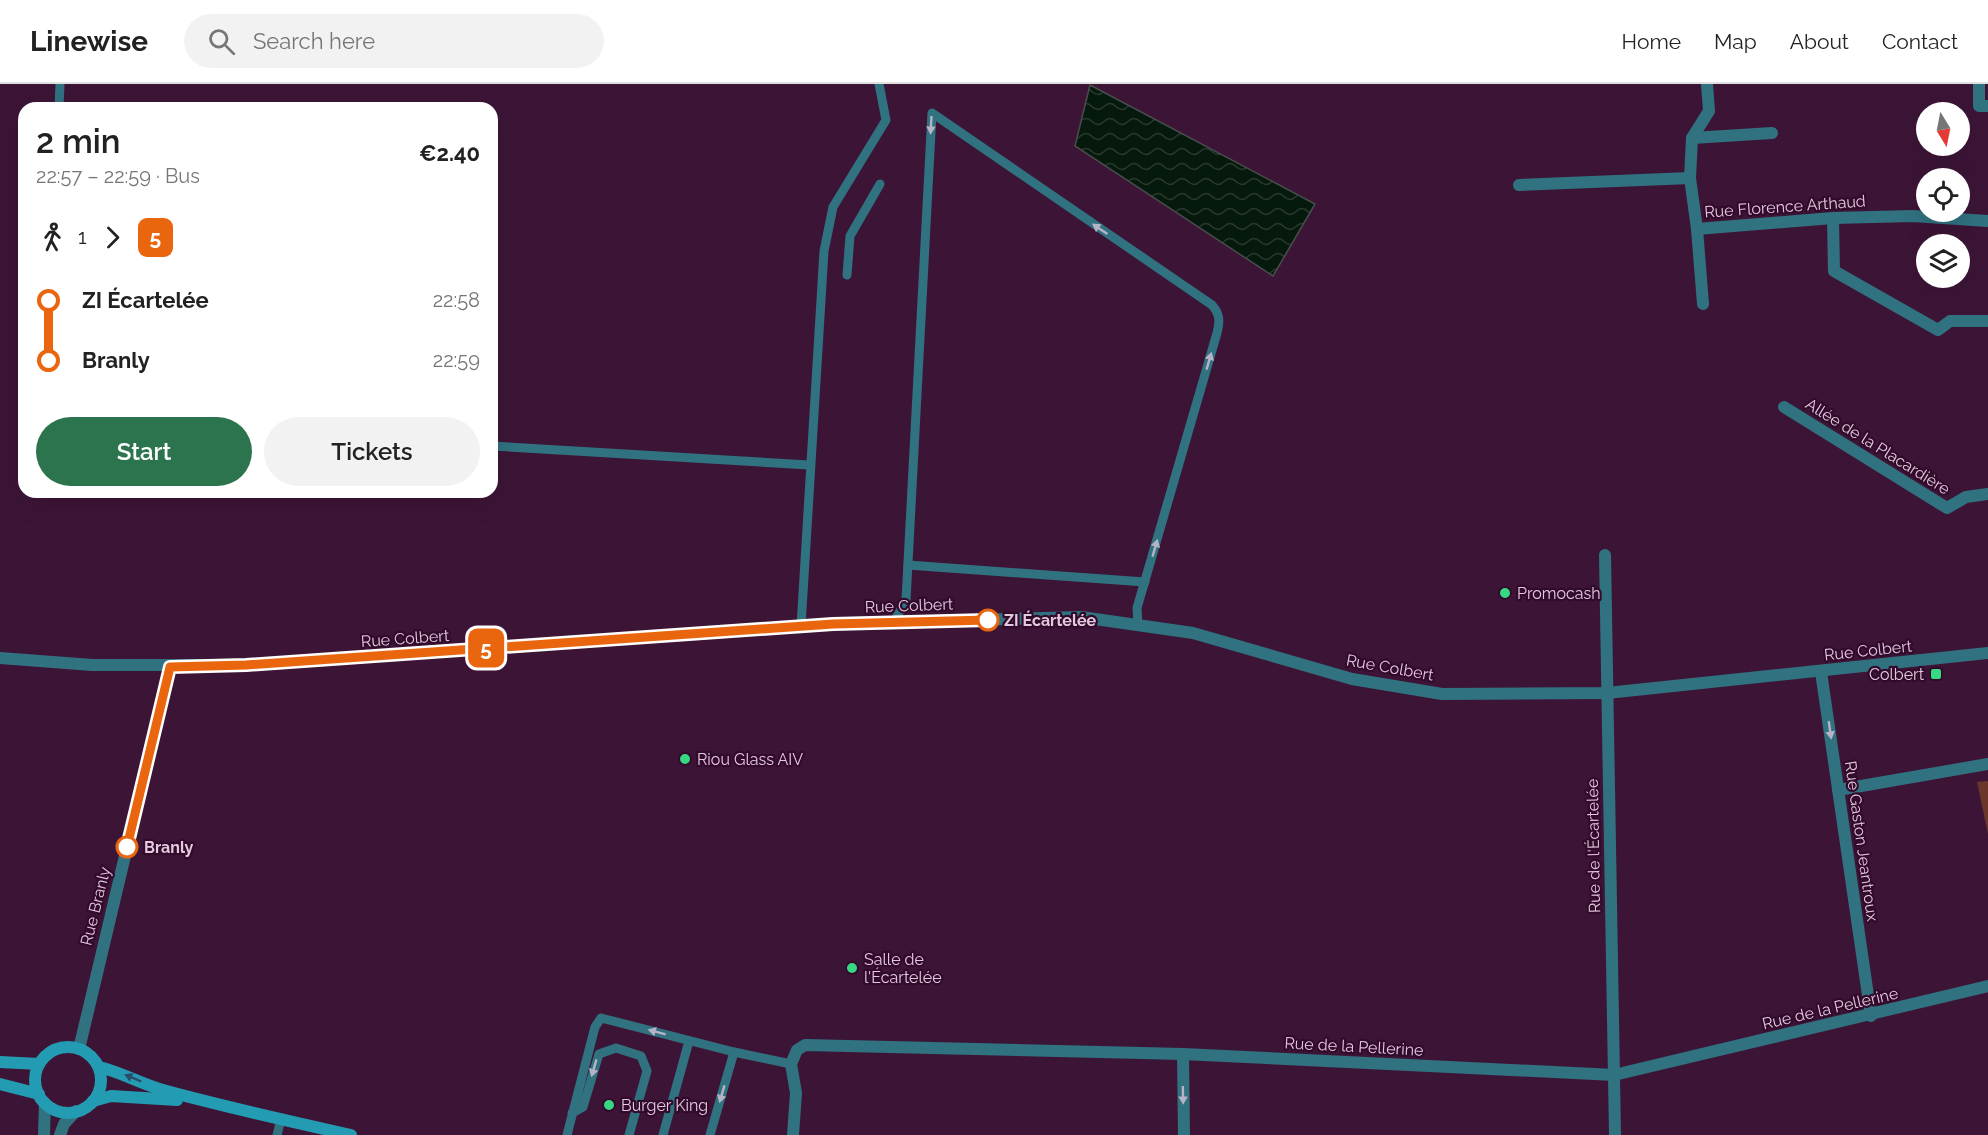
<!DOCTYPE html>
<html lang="en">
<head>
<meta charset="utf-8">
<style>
	body { margin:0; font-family:Raleway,sans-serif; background:#f2f2f2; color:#222; height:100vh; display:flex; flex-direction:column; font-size:22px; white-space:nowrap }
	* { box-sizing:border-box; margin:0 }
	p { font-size:20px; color:#767676 }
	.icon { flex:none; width:33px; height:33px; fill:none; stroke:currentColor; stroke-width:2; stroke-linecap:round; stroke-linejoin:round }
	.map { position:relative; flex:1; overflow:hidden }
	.details { position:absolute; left:18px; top:18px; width:480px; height:396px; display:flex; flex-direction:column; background:#fff; border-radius:18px; box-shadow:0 6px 24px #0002 }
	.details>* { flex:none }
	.badge { padding:0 12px; border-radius:9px; font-size:21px; line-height:39px }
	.needle { width:39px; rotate:170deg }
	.buttons { position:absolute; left:1916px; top:18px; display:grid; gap:12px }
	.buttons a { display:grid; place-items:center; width:54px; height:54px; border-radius:50%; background:#fff; box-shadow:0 6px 24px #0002; font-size:30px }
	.map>.badge { position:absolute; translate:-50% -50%; box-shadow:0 0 0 3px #fff }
	.legs { display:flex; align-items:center; gap:9px; height:66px; padding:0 18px; font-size:20px }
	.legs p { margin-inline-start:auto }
	.summary { display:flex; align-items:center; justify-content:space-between; height:102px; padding:0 18px }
	h1 { font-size:33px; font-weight:600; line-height:45px }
	.button { display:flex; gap:12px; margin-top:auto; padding:12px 18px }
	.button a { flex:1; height:69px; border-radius:36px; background:#2b744d; color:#fff; font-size:24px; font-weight:600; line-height:69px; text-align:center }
	.button a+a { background:#f2f2f2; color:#222 }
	ul { padding:0 18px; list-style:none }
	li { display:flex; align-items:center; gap:21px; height:60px; font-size:22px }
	li i { display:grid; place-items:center; width:9px; height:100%; margin:0 8px; background:currentColor }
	li i::after { content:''; width:15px; height:15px; margin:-8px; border:4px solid; border-radius:50%; background:#fff }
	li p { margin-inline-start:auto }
	li:first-child i { background:linear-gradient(#0000 50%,currentColor 0) }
	li:last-child i { background:linear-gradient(currentColor 50%,#0000 0) }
	header { display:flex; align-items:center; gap:36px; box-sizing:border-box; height:84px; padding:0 30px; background:#fff; border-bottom:2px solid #e0e0e0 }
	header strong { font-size:28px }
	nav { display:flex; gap:33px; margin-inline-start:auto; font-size:21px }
	.search { width:420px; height:54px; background:#f2f2f2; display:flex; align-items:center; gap:15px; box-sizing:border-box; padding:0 21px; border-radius:33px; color:#767676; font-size:22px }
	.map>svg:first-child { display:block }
	.green { fill:#6b362a }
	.water { fill:url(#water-waves); stroke:#484e4b; stroke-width:1.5 }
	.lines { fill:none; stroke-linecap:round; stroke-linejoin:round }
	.service { stroke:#317280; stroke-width:9 }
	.minor { stroke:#317280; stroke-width:12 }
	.secondary { stroke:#239cb3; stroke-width:12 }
	.oneway { fill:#b6b3c6 }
	.oneway2 { fill:#2b4c69 }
	.line-1-casing { stroke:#fff; stroke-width:14 }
	.line-1 { stroke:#e9660f; stroke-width:9 }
	.poi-dot { fill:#36d881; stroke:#320a2c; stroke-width:2 }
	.stop-1-dot { fill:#fff; stroke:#e9660f; stroke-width:3 }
	.labels { text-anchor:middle; stroke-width:4.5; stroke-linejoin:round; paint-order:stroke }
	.street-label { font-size:16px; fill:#e3c9dd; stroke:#320a2c }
	.poi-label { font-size:16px; fill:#e3c9dd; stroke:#320a2c; text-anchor:start }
	.stop-label { font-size:16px; font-weight:bold; fill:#e3c9dd; stroke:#320a2c; text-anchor:start }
</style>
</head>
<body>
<header>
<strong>Linewise</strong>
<div class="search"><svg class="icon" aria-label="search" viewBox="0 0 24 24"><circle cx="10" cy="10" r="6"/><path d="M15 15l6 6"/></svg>Search here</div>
<nav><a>Home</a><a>Map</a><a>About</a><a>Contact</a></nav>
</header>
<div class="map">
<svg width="1988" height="1051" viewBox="0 0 1988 1051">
	<defs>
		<pattern id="water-waves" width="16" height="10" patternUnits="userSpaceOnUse" patternTransform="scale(1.5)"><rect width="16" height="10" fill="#05190c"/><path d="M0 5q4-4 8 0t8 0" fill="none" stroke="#29392f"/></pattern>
	</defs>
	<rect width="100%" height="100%" fill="#3c1536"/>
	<path class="green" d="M1988 697V750L1977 698Z"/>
	<path class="water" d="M1090 1 1315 120 1273 192 1075 62Z"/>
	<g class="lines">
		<g class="service">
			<path d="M59 24 60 0"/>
			<path d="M847 191 850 152 880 100"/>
			<path d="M492 362 809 381"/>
			<path d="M908 481 1145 498"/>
			<path d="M894 538 906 516 932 29 1212 221C1220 230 1220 237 1217 249L1137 524 1138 541"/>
			<path d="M801 542 824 167 833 123 886 36 879 0"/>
			<path d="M572 1029 583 1023 599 970 616 964 641 972 647 987 629 1051"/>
			<path d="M277 1051 281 1035"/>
			<path d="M567 1051 595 943 601 934 734 968 791 980"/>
			<path d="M663 1051 689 957"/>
			<path d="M710 1051 734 968"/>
		</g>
		<g class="minor">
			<path d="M1979 0V22H1988"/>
			<path d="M1692 54 1772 49"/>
			<path d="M1690 94 1692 54 1709 27 1707 0"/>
			<path d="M1519 101 1690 94 1697 145 1833 134 1913 132 1988 137"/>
			<path d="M1833 134 1834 187 1938 246 1950 237H1988"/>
			<path d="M1697 145 1703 220"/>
			<path d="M1784 323 1947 424 1966 413 1988 410"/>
			<path d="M1605 471 1615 1051"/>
			<path d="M0 574 92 581H246L833 540 1081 533 1193 549 1352 595 1442 610 1607 609 1988 569"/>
			<path d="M1821 588 1871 932"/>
			<path d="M1838 706 1988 680"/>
			<path d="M79 965 170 583"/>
			<path d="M1183 970 1184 1051"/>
			<path d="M44 1051 45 1019"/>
			<path d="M60 1051 64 1040 76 1027"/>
			<path d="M793 1051 796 1009 791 980 797 966 805 961 1183 970 1614 991 1988 902"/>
		</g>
		<g class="secondary">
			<circle cx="68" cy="996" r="33"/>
			<path d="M0 978 39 980"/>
			<path d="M99 983C121 988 141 1000 163 1006 225 1023 288 1037 351 1051"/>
			<path d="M0 1000 39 1010"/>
			<path d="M93 1017 111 1012 177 1016"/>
		</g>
	</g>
	<defs><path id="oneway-solid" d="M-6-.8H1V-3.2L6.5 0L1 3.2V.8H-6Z" transform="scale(1.5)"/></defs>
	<g class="oneway">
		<use href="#oneway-solid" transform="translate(931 41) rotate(93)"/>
		<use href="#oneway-solid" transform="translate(1100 145) rotate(-146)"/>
		<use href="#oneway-solid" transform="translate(1209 277) rotate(-74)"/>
		<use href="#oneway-solid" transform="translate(1155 464) rotate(-74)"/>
		<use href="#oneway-solid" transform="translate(1830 646) rotate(82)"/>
		<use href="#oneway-solid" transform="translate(657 948) rotate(-165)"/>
		<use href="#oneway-solid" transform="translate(594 984) rotate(106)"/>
		<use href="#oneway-solid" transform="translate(722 1010) rotate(106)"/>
		<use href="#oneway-solid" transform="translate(1183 1011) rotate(89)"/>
	</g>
	<use class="oneway2" href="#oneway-solid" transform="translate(133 994) rotate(-157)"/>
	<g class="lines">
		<defs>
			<path id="line-1" d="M127 763 170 583 246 581 833 540 988 536"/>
		</defs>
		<use href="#line-1" class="line-1-casing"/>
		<use href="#line-1" class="line-1"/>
	</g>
	<g class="poi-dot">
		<circle cx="1505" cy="509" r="6"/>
		<rect x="1930" y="584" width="12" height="12" rx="3"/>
		<circle cx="685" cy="675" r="6"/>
		<circle cx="852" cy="884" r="6"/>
		<circle cx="609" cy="1021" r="6"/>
	</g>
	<g class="stop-1-dot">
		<circle cx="988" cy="536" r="10"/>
		<circle cx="127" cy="763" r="10"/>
	</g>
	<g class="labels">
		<g class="street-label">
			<text transform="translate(1785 122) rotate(-4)" y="6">Rue Florence Arthaud</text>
			<text transform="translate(1878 362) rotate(32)" y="6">Allée de la Placardière</text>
			<text transform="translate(909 521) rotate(-2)" y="6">Rue Colbert</text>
			<text transform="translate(405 554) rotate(-4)" y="6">Rue Colbert</text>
			<text transform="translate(1868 566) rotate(-6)" y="6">Rue Colbert</text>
			<text transform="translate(1390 583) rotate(10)" y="6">Rue Colbert</text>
			<text transform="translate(1862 757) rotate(82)" y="6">Rue Gaston Jeantroux</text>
			<text transform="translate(1593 762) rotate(-91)" y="6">Rue de l'Écartelée</text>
			<text transform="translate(95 822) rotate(-76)" y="6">Rue Branly</text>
			<text transform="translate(1830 924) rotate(-13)" y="6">Rue de la Pellerine</text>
			<text transform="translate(1354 962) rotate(3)" y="6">Rue de la Pellerine</text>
		</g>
		<g class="poi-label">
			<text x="1517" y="515">Promocash</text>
			<text x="1924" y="596" text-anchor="end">Colbert</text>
			<text x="697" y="681">Riou Glass AIV</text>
			<text x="864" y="881">Salle de<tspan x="864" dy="18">l'Écartelée</tspan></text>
			<text x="621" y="1027">Burger King</text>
		</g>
		<g class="stop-label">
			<text x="1004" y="542">ZI Écartelée</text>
			<text x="144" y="769">Branly</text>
		</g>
	</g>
</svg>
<div class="buttons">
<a><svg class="needle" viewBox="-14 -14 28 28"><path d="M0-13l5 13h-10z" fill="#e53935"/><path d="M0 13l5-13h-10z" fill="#767676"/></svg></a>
<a><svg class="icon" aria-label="locate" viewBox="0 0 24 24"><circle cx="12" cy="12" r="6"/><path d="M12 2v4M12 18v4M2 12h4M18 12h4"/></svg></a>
<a><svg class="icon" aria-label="layers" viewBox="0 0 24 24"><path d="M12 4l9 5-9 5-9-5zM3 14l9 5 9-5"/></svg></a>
</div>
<b class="badge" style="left:486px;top:564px;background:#e9660f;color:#fff">5</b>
<section class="details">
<div class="summary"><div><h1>2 min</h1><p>22:57 – 22:59 · Bus</p></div><b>€2.40</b></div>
<div class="legs"><svg class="icon" aria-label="walk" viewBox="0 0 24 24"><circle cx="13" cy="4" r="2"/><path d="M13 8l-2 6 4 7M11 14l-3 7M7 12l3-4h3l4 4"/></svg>1<svg class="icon" aria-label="forward" viewBox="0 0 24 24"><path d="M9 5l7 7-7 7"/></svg><b class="badge" style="background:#e9660f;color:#fff">5</b></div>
<ul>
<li><i style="color:#e9660f"></i><b>ZI Écartelée</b><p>22:58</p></li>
<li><i style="color:#e9660f"></i><b>Branly</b><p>22:59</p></li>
</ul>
<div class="button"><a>Start</a><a>Tickets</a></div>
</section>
</div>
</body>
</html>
